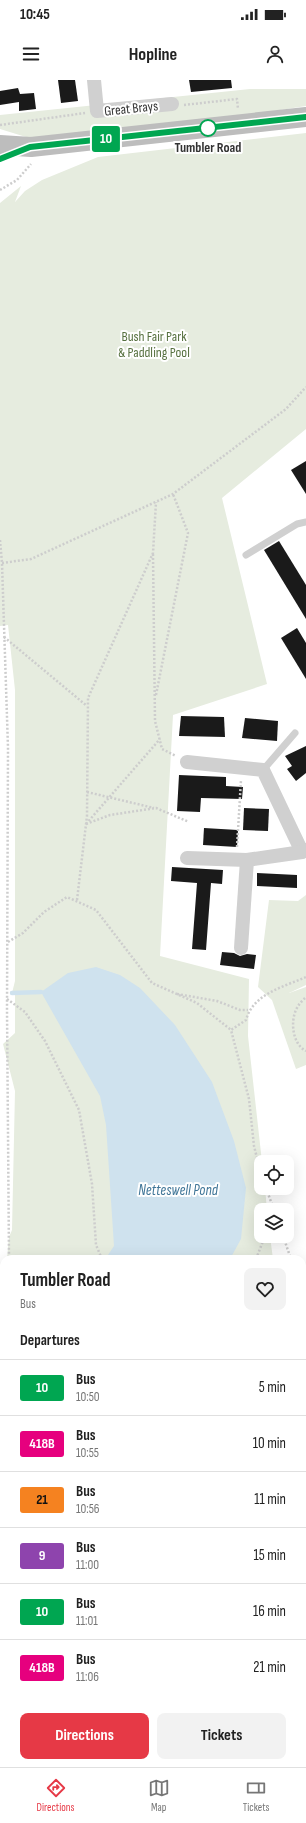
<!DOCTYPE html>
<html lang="en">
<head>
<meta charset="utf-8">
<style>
	body { margin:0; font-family:"Sofia Sans Condensed",sans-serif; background:#f2f2f2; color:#222; height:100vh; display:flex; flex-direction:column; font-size:15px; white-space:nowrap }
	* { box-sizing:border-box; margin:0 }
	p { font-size:13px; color:#767676 }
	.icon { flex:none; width:22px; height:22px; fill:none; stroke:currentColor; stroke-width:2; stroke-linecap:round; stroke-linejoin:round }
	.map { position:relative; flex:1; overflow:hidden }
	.panel { position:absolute; left:0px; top:1175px; width:306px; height:512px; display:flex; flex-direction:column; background:#fff; border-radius:12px 12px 0 0; box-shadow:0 4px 16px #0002 }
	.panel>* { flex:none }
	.badge { padding:0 8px; border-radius:3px; font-size:14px; line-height:26px }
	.tools { position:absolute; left:254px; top:1075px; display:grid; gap:8px }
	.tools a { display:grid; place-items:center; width:40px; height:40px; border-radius:8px; background:#fff; box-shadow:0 4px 16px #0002; font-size:20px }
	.map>.badge { position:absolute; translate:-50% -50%; box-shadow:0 0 0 2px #fff }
	h2 { padding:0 20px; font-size:15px; line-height:36px }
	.round { display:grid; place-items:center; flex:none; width:42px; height:42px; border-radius:8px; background:#f2f2f2 }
	.summary { display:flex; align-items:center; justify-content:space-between; height:68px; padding:0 20px }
	h1 { font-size:19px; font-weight:700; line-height:30px }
	.button { display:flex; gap:8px; margin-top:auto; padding:8px 20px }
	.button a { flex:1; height:46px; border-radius:8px; background:#e63946; color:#fff; font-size:16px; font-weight:700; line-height:46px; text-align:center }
	.button a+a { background:#f2f2f2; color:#222 }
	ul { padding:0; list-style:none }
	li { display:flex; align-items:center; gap:12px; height:56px; padding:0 20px; border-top:1px solid #e0e0e0 }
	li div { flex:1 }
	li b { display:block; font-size:15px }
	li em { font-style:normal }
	li .badge { min-width:44px; font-weight:700; text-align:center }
	.status { display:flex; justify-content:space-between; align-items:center; height:28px; padding:0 20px; background:#fff; direction:ltr }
	.status svg { height:11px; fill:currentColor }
	header { display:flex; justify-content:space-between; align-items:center; height:52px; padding:0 20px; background:#fff; font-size:18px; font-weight:700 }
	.tabs { display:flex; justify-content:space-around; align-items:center; height:56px; border-top:1px solid #e0e0e0; background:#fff; font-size:11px; color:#767676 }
	.tabs a { display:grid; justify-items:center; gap:2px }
	.tabs .current { color:#e63946 }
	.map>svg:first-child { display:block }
	.green { fill:#e6ecdf }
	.water { fill:#cfe2ee }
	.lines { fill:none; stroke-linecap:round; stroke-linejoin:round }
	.stream { stroke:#cfe2ee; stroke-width:4.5 }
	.building { fill:#1a1a1a }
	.path { stroke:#cdcdcd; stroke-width:2.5; stroke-dasharray:2 2; stroke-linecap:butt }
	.lane { stroke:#d0d0d0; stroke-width:7 }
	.street { stroke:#d0d0d0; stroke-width:14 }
	.secondary { stroke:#bdbdbd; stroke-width:20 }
	.primary { stroke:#ababab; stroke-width:22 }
	.line-casing { stroke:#fff; stroke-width:9 }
	.line { stroke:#00a651; stroke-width:6 }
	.stop-dot { fill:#fff; stroke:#00a651; stroke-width:2 }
	.labels { text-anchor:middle; stroke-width:4; stroke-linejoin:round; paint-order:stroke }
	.street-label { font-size:14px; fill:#333; stroke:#fff }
	.stop-label { font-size:14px; font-weight:bold; fill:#333; stroke:#fff }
	.park-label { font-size:14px; fill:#56703f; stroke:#fff }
	.water-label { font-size:15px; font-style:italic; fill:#3f7597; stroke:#fff }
</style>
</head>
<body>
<div class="status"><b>10:45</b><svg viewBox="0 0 49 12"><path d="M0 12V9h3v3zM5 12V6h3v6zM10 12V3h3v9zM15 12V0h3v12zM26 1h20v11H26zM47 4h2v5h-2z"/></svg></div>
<header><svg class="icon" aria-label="menu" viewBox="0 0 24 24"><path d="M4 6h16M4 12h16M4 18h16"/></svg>Hopline<svg class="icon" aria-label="person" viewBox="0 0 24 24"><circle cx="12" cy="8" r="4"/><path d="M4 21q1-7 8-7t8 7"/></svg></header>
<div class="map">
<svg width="306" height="1687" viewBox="0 0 306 1687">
	<rect width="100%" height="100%" fill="#fff"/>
	<g class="green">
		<path d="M250 9H306V26L215 40 39 61 0 49V35Z"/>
		<path d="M306 53V349L222 418 267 604 173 635 160 876 249 899 248 956 262 1082 261 1108H265L267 1130H261V1156H270L273 1179H7L9 1157 12 1150 15 1011 3 964 15 953V914L12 913 15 901V610L8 545 0 546V123L21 106 15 122 25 111 42 100 98 77Z"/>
		<path d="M306 815V905L289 913 306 907V985L296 989 272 920 258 907 269 820 298 821Z"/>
		<path d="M302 1483 306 1490V1591L302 1593Z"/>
		<path d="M4 1490V1683H189V1687H0V1498Z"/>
	</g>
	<path class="water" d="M96 887 120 895 140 908 175 945 212 1002 234 1061 246 1108 241 1159 230 1179H109L108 1175 114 1166 106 1045 100 1016 41 912 68 893Z"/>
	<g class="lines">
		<g class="stream">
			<path d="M12 913 41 912"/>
			<path d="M148 1683V1687"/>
		</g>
	</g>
	<g class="building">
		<path d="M58 0H75L78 21 61 23Z"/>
		<path d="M189 0H231L232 8 191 12Z"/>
		<path d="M18 8 20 14 34 13 36 29 19 31V22L0 25V11Z"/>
		<path d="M306 381V414L291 390Z"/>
		<path d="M279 461 306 505V539L264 470Z"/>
		<path d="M297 548 306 563V599L281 558Z"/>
		<path d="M181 636 224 637 225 657 179 656Z"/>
		<path d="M245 638 278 641 277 661 242 658Z"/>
		<path d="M306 666V693L296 701 287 689 292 686 285 676Z"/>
		<path d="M179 695 226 697V706L243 707 242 719 201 718 200 732 177 731Z"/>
		<path d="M244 728 269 729 268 751 243 750Z"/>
		<path d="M204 748 238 750 237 767 203 765Z"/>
		<path d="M172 787 223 790 222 804 211 803 206 870 192 869 197 803 171 801Z"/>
		<path d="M257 793 297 795V808L257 806Z"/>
		<path d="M222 872 234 873 240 876 247 874 256 875 254 889 220 885Z"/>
	</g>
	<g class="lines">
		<g class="path">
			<path d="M184 25 237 19 238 29"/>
			<path d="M0 45 85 33"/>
			<path d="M0 110 17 100 31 84"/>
			<path d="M0 460 2 483 8 668 7 930 9 1179"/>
			<path d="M153 474 155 641 162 669 176 676"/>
			<path d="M2 483 31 479 173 414 286 329 306 307"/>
			<path d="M4 557 87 626"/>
			<path d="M156 615 188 453 173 414"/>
			<path d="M87 712 154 728"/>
			<path d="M86 744 160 659"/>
			<path d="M86 744 110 735 156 728 189 742"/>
			<path d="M237 767 241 700"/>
			<path d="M77 820 87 736 88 618 153 473 156 422"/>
			<path d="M8 862 23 853 44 832 67 817 96 830 152 903 197 923 231 950"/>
			<path d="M177 914 217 921 240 930H248"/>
			<path d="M305 918C302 921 299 924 297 928 290 940 292 964 306 971"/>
			<path d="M7 919 25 932 45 961 79 1030 92 1104 96 1165 102 1179"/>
			<path d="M261 1094 254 1066 249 1019 231 950 246 940C253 914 283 907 306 897"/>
			<path d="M266 1108 274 1130"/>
			<path d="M283 1156 291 1179"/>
			<path d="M256 1179 265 1156"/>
			<path d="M302 1226 306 1232"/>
			<path d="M302 1251 306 1249"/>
			<path d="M0 1286 4 1278"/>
			<path d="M0 1311 4 1313"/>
			<path d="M0 1325 4 1322"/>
			<path d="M0 1469 4 1462"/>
			<path d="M0 1521H4"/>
			<path d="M0 1603 4 1608"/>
			<path d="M6 1687V1683"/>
			<path d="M53 1687 54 1683"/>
			<path d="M119 1687 120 1683"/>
		</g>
		<g class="lane">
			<path d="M246 475 297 444 306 442"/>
			<path d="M263 690 295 653"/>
		</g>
		<g class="street">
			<path d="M94 0 97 31 172 24"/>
			<path d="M187 682 263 690 302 772 306 770"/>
			<path d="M187 778 247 780 302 772"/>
			<path d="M241 868 247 780"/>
		</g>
		<g class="secondary">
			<path d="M0 65 31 67 306 37"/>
			<path d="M302 1463H306"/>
		</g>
		<g class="primary">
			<path d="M0 1374 4 1379"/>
			<path d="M0 1436 4 1430"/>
		</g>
	</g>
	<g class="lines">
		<defs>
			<path id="line" d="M0 79 30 67 306 37"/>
		</defs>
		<use href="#line" class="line-casing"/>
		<use href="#line" class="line"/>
	</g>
	<circle class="stop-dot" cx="208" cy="48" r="8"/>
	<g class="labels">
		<g class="street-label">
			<text transform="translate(131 28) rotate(-6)" y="5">Great Brays</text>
		</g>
		<g class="stop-label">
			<text x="208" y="72">Tumbler Road</text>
		</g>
		<g class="park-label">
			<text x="154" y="261">Bush Fair Park<tspan x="154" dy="16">&amp; Paddling Pool</tspan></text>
		</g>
		<g class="water-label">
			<text x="178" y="1115">Netteswell Pond</text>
		</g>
	</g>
</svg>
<div class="tools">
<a><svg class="icon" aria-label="locate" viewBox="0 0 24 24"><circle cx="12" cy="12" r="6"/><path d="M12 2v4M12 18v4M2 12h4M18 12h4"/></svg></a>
<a><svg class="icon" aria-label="layers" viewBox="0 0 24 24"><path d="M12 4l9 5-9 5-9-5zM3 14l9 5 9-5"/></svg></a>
</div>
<b class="badge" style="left:106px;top:59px;background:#00a651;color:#fff">10</b>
<section class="panel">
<div class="summary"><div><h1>Tumbler Road</h1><p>Bus</p></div><a class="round"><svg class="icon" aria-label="heart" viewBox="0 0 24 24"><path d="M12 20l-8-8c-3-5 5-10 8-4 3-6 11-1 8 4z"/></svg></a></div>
<h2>Departures</h2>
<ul>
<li><span class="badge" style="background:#00a651;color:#fff">10</span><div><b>Bus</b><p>10:50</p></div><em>5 min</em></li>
<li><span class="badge" style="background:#e6007e;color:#fff">418B</span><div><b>Bus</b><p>10:55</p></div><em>10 min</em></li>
<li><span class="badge" style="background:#f58220;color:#111">21</span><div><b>Bus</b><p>10:56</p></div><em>11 min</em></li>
<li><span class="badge" style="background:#8e44ad;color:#fff">9</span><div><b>Bus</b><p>11:00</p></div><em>15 min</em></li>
<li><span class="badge" style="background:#00a651;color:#fff">10</span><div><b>Bus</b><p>11:01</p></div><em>16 min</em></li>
<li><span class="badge" style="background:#e6007e;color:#fff">418B</span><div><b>Bus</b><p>11:06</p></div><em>21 min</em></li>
</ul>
<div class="button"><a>Directions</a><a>Tickets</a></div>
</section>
</div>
<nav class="tabs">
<a class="current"><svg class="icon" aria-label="directions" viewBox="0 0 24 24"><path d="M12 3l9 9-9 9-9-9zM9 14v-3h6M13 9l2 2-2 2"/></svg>Directions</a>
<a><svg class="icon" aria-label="map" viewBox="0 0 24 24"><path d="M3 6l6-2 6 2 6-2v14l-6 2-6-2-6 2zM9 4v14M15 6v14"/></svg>Map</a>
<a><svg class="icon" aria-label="tickets" viewBox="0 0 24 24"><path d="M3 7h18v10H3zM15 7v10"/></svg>Tickets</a>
</nav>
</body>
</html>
